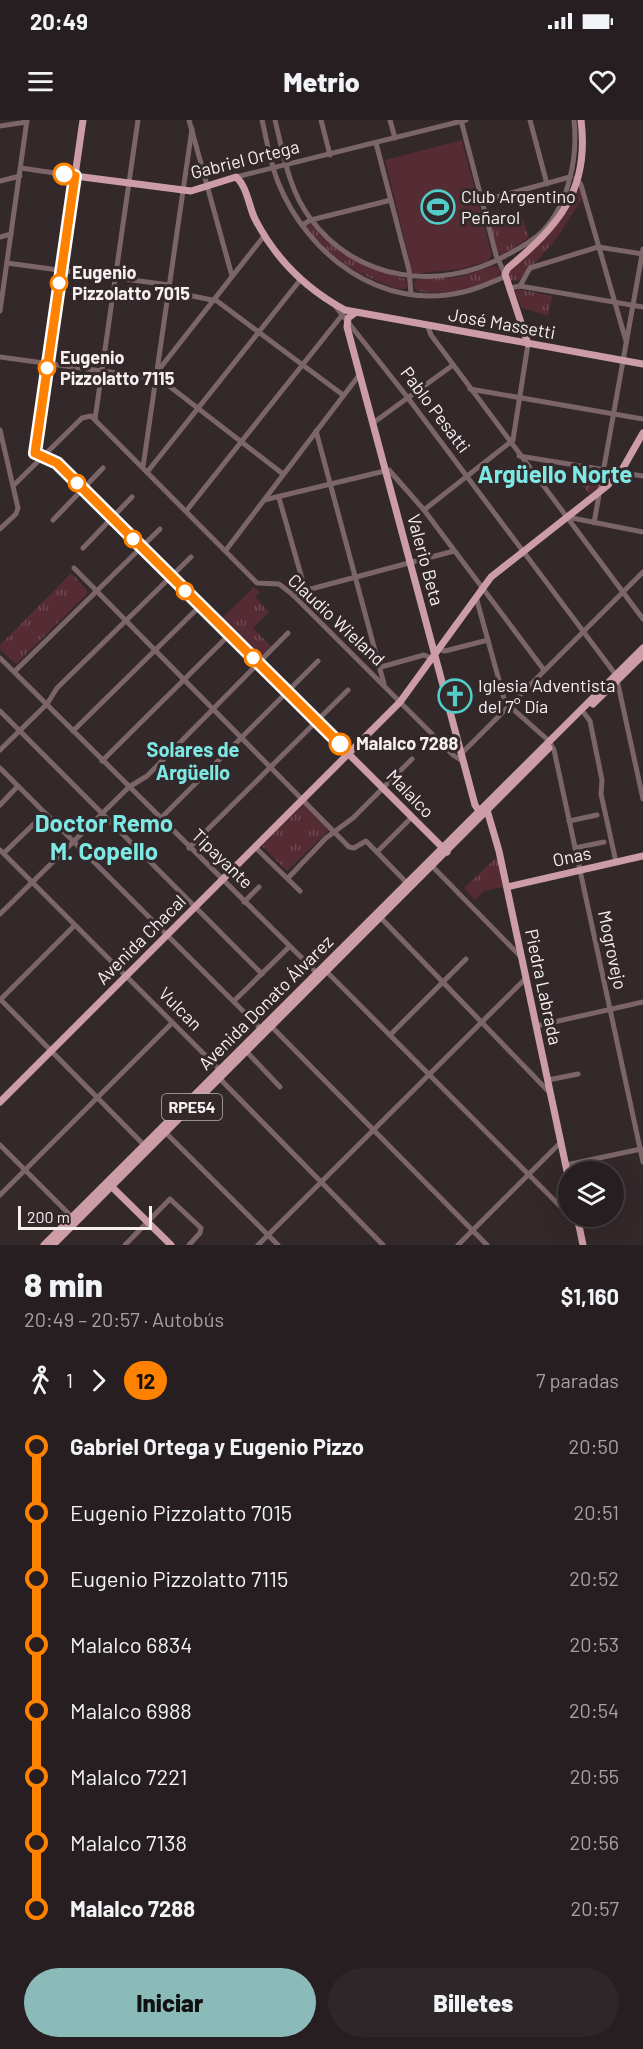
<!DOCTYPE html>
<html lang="es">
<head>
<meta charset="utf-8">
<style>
	body { margin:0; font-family:Barlow,sans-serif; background:#2e2729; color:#f1f3f6; height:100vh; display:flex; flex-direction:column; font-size:22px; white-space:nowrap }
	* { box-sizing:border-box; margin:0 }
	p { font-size:20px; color:#a4a2a5 }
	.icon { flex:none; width:33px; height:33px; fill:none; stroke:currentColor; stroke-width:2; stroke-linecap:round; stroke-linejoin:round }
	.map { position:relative; height:1125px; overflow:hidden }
	.details { display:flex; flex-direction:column; background:#261e20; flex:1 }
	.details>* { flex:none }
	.badge { padding:0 12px; border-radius:20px; font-size:21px; line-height:39px }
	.controls { position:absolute; left:558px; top:1041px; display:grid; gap:12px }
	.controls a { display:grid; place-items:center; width:66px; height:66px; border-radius:50%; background:#261e20; box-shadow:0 6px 24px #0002,0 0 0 2px #423c3e; font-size:30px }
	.scale { position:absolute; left:18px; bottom:15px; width:134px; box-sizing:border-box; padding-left:6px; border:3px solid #f7eff0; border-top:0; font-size:16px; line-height:21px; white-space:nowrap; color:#f7eff0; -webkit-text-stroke:4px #33282a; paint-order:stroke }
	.map>.badge { position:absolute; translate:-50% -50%; box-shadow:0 0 0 3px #fff }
	.legs { display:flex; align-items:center; gap:9px; height:66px; padding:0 24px; font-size:20px }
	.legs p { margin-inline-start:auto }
	.headline { display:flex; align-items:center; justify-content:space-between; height:102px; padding:0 24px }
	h1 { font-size:33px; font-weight:800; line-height:45px }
	.primary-button { display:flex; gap:12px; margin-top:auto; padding:12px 24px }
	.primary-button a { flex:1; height:69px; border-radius:36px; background:#8bbbb9; color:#111; font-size:24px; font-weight:800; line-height:69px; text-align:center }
	.primary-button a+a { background:#2e2729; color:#f1f3f6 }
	ul { padding:0 24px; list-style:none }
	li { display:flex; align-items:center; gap:21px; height:66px; font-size:22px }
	li i { display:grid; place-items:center; width:9px; height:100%; margin:0 8px; background:currentColor }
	li i::after { content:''; width:15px; height:15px; margin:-8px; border:4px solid; border-radius:50%; background:#261e20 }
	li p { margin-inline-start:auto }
	li:first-child i { background:linear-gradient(#0000 50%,currentColor 0) }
	li:last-child i { background:linear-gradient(currentColor 50%,#0000 0) }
	.status { display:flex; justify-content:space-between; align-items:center; height:42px; padding:0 30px; background:#261e20; direction:ltr }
	.status svg { height:16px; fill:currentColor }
	header { display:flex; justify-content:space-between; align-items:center; height:78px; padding:0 24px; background:#261e20; font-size:27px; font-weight:800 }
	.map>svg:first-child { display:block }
	.grass { fill:url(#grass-tufts) }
	.pitch { fill:#552b34 }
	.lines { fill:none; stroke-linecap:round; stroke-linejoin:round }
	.minor { stroke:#7b6569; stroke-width:5 }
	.major { stroke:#cc9da6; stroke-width:7 }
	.line-1-casing { stroke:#fff; stroke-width:14 }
	.line-1 { stroke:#ff8100; stroke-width:9 }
	.stop-1-dot { fill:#fff; stroke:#ff8100; stroke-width:3 }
	.labels { text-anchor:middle; stroke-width:6; stroke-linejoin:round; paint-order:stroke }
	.shield { fill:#33282a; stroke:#bcb3b5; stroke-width:1.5 }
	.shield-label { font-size:16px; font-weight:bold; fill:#f7eff0 }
	.street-label { font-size:18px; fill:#f7eff0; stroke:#33282a }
	.poi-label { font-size:18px; fill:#f7eff0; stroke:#33282a; text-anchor:start }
	.stop-label { font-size:18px; font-weight:bold; fill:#f7eff0; stroke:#33282a; text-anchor:start }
	.neighbourhood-label { font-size:20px; font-weight:bold; fill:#7de8e4; stroke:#33282a }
	.district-label { font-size:24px; font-weight:bold; fill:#7de8e4; stroke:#33282a }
</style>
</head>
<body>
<div class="status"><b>20:49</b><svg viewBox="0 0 49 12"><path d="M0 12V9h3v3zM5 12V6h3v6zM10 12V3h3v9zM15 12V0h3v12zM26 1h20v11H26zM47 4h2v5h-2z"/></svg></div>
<header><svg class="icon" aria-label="menu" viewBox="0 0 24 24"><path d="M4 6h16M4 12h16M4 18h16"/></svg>Metrio<svg class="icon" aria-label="heart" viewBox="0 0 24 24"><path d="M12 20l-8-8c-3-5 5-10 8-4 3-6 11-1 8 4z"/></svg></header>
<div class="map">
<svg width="643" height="1125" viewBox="0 0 643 1125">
	<defs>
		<pattern id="grass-tufts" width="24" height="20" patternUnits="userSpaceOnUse" patternTransform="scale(1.5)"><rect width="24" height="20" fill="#552b34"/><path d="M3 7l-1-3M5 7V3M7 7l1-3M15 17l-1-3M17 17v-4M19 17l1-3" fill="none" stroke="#6e4a52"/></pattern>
	</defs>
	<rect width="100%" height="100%" fill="#33282a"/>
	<g class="grass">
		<path d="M579 69 582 79 554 122 518 161 510 160 509 154 513 148 568 91Z"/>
		<path d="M521 94 529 118 503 134 498 133 490 103Z"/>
		<path d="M310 103C336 134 368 149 406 159L407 168C400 171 392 167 385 164 352 152 328 134 306 107Z"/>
		<path d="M494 146 498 147 501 152C492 167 429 179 415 169L414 162 418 159 458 157Z"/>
		<path d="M518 169 552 176 548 196 522 188 515 172Z"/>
		<path d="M569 347 599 352V367L589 374Z"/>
		<path d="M71 453 87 470V474L16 544 0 530V525Z"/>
		<path d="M254 467 260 472 255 477 269 492 253 508 272 527 259 540 219 501Z"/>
		<path d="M304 684 329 710 287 751 262 726Z"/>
		<path d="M497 737 503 767 484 771 475 780 464 768Z"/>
	</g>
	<path class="pitch" d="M462 20 492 135 488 141 461 149 413 154 385 40Z"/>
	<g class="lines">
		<g class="minor">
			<path d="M189 0 232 156"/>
			<path d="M262 0C267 21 270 42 278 62 307 135 382 192 463 172 478 169 492 162 506 156"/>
			<path d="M275 0C283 33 289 70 310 98 356 161 439 172 505 136 518 129 532 122 543 111 569 83 578 37 574 0"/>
			<path d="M321 0 330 35"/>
			<path d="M390 0 395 18"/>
			<path d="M461 0 496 135 505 154"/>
			<path d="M530 0 547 64"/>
			<path d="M0 6 27 2"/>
			<path d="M376 23 409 150 411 174"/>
			<path d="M21 48 75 56"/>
			<path d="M236 57 466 0"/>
			<path d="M576 58 581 65 626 221"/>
			<path d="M0 61 20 56"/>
			<path d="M482 81 570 57"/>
			<path d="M302 105 311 100 391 80"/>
			<path d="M0 117 11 114"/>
			<path d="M7 143 169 165"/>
			<path d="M520 166 530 148 598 127 643 134"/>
			<path d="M510 168 520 166 643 187"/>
			<path d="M168 171 217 181 343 275"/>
			<path d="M336 187 408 278 616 555 643 679"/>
			<path d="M0 191 27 0"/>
			<path d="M428 207 431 215 643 499"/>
			<path d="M0 237 160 259 283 354"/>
			<path d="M157 252 264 116"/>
			<path d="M470 269 643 299"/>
			<path d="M95 299 138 0"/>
			<path d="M373 303 453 245"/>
			<path d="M0 310 18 388 16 394 0 409"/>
			<path d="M316 311 384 564"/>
			<path d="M519 336 643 356"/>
			<path d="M143 347 192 9"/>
			<path d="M148 351 301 159"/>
			<path d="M14 365 82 298 91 296 257 463 279 464 292 474 453 635 464 642"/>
			<path d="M279 378 305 469"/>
			<path d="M264 380 389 350 424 390 544 550"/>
			<path d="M187 390 343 194"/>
			<path d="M424 390 513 320 528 224"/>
			<path d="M567 397 643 412"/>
			<path d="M53 400 103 348"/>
			<path d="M594 403 643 129"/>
			<path d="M83 428 132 377"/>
			<path d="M226 430 360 254"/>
			<path d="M74 448 349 727 354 728 366 721 408 764"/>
			<path d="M292 474 454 431"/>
			<path d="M476 477 505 582 549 621 554 630 643 1042"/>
			<path d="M438 529 445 531 488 520"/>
			<path d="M0 538 318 854"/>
			<path d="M381 547 424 535 431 538"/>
			<path d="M14 552 160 409"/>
			<path d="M0 591 262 854"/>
			<path d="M584 593 590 601 602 660 601 674 616 742"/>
			<path d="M73 611 200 486"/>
			<path d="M0 630 47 584 57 568 191 437"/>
			<path d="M462 633 643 452"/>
			<path d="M102 641 229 515"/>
			<path d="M0 648 261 909"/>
			<path d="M0 685 18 666"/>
			<path d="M160 699 318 541"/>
			<path d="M569 701 597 695"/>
			<path d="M255 727 300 771"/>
			<path d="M189 728 348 570"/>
			<path d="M575 728 604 722"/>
			<path d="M0 730 218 948 222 961 383 1125"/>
			<path d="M377 732 411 698"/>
			<path d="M4 733 45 693"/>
			<path d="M430 744 522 838"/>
			<path d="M288 758 326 718 353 698 412 639"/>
			<path d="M244 782 259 767"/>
			<path d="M0 794 129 667 147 656 288 513"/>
			<path d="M379 796 550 973"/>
			<path d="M324 849 568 1094"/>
			<path d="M0 879 144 1025"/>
			<path d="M0 880 74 806"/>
			<path d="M234 881 289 827"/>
			<path d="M269 904 487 1125"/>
			<path d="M536 906 643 882"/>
			<path d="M390 915 466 839"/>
			<path d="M247 932 280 967"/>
			<path d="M548 960 578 954"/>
			<path d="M166 1013 278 1125"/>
			<path d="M0 1025 73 1098"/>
			<path d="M566 1045 641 1029"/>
			<path d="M0 1075 172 903"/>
			<path d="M125 1125 170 1079 201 1108 200 1113 189 1125"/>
			<path d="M258 1125 526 858"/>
			<path d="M458 1125 561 1022"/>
		</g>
		<g class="major">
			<path d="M83 0 35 333 57 343 447 732"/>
			<path d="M75 56 191 71 236 57C247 66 249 87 255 99 275 138 306 169 345 190L643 244"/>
			<path d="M355 193 348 198 347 207 475 685 482 695"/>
			<path d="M528 224 505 154 508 148C558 106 590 71 581 0"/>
			<path d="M593 584 643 535"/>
			<path d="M487 690 499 731 568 1056"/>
			<path d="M507 767 643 736"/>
			<path d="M0 982 400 582 491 457 608 365 623 348 643 313"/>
			<path d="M109 1064 171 1125"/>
			<path d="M577 1096 583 1125"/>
			<path d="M44 1125 643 528"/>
			<path d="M53 1125 549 628"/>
		</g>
	</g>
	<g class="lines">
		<defs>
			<path id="line-1" d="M64 54 75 56 35 333 57 343 340 624"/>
		</defs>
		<use href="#line-1" class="line-1-casing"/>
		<use href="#line-1" class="line-1"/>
	</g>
	<defs>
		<symbol id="stadium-ring" viewBox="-11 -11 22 22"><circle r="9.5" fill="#33282a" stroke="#53cdc9" stroke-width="1.5"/><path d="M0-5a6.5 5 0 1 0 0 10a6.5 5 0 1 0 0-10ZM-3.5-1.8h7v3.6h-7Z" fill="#53cdc9"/></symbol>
		<symbol id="church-ring" viewBox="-11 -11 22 22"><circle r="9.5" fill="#33282a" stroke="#53cdc9" stroke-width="1.5"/><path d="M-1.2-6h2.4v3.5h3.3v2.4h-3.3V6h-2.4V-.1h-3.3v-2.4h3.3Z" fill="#53cdc9"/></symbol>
	</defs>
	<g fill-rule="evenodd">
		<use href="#stadium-ring" x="419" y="68" width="38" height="38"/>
		<use href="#church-ring" x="436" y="557" width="38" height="38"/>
	</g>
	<g class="stop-1-dot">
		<circle cx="64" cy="54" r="10"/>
		<circle cx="59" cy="163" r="8"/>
		<circle cx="47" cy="248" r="8"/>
		<circle cx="77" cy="363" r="8"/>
		<circle cx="133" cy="419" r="8"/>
		<circle cx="185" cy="471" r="8"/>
		<circle cx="253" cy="538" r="8"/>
		<circle cx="340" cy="624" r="10"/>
	</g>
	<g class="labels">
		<rect class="shield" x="162" y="974" width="60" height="26" rx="4.5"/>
		<g class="shield-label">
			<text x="192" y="993">RPE54</text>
		</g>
		<g class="street-label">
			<text transform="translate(245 40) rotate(-14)" y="6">Gabriel Ortega</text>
			<text transform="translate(502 204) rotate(10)" y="6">José Massetti</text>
			<text transform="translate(435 290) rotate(53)" y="6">Pablo Pesatti</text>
			<text transform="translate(425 440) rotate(75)" y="6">Valerio Beta</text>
			<text transform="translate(336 500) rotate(43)" y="6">Claudio Wieland</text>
			<text transform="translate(410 674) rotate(46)" y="6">Malalco</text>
			<text transform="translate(572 737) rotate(-12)" y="6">Onas</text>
			<text transform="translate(222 739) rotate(44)" y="6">Tipayante</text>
			<text transform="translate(141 820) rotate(-45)" y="6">Avenida Chacal</text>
			<text transform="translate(612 830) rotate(78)" y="6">Mogrovejo</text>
			<text transform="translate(543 867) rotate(78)" y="6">Piedra Labrada</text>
			<text transform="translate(266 883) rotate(-45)" y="6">Avenida Donato Álvarez</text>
			<text transform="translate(180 889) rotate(45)" y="6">Vulcan</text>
		</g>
		<g class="poi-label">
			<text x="461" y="83">Club Argentino<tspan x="461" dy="21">Peñarol</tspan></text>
			<text x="478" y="572">Iglesia Adventista<tspan x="478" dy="21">del 7° Día</tspan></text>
		</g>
		<g class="stop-label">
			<text x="72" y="159">Eugenio<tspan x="72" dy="21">Pizzolatto 7015</tspan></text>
			<text x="60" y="244">Eugenio<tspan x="60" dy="21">Pizzolatto 7115</tspan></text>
			<text x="356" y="630">Malalco 7288</text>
		</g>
		<g class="neighbourhood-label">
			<text x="193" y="637">Solares de<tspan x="193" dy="23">Argüello</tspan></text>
		</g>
		<g class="district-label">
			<text x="555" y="363">Argüello Norte</text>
			<text x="104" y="712">Doctor Remo<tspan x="104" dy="28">M. Copello</tspan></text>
		</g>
	</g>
</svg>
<div class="controls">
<a><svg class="icon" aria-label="layers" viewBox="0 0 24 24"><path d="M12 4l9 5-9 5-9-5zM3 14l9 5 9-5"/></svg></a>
</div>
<div class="scale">200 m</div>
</div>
<section class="details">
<div class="headline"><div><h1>8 min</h1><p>20:49 – 20:57 · Autobús</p></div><b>$1,160</b></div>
<div class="legs"><svg class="icon" aria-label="walk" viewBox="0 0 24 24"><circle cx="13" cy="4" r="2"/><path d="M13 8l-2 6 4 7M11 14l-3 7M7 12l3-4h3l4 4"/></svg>1<svg class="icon" aria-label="forward" viewBox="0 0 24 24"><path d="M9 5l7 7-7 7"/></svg><b class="badge" style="background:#ff8100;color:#111">12</b><p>7 paradas</p></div>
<ul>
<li><i style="color:#ff8100"></i><b>Gabriel Ortega y Eugenio Pizzo</b><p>20:50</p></li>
<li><i style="color:#ff8100"></i><span>Eugenio Pizzolatto 7015</span><p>20:51</p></li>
<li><i style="color:#ff8100"></i><span>Eugenio Pizzolatto 7115</span><p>20:52</p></li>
<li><i style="color:#ff8100"></i><span>Malalco 6834</span><p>20:53</p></li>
<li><i style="color:#ff8100"></i><span>Malalco 6988</span><p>20:54</p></li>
<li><i style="color:#ff8100"></i><span>Malalco 7221</span><p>20:55</p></li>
<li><i style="color:#ff8100"></i><span>Malalco 7138</span><p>20:56</p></li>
<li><i style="color:#ff8100"></i><b>Malalco 7288</b><p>20:57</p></li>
</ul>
<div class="primary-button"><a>Iniciar</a><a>Billetes</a></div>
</section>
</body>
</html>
